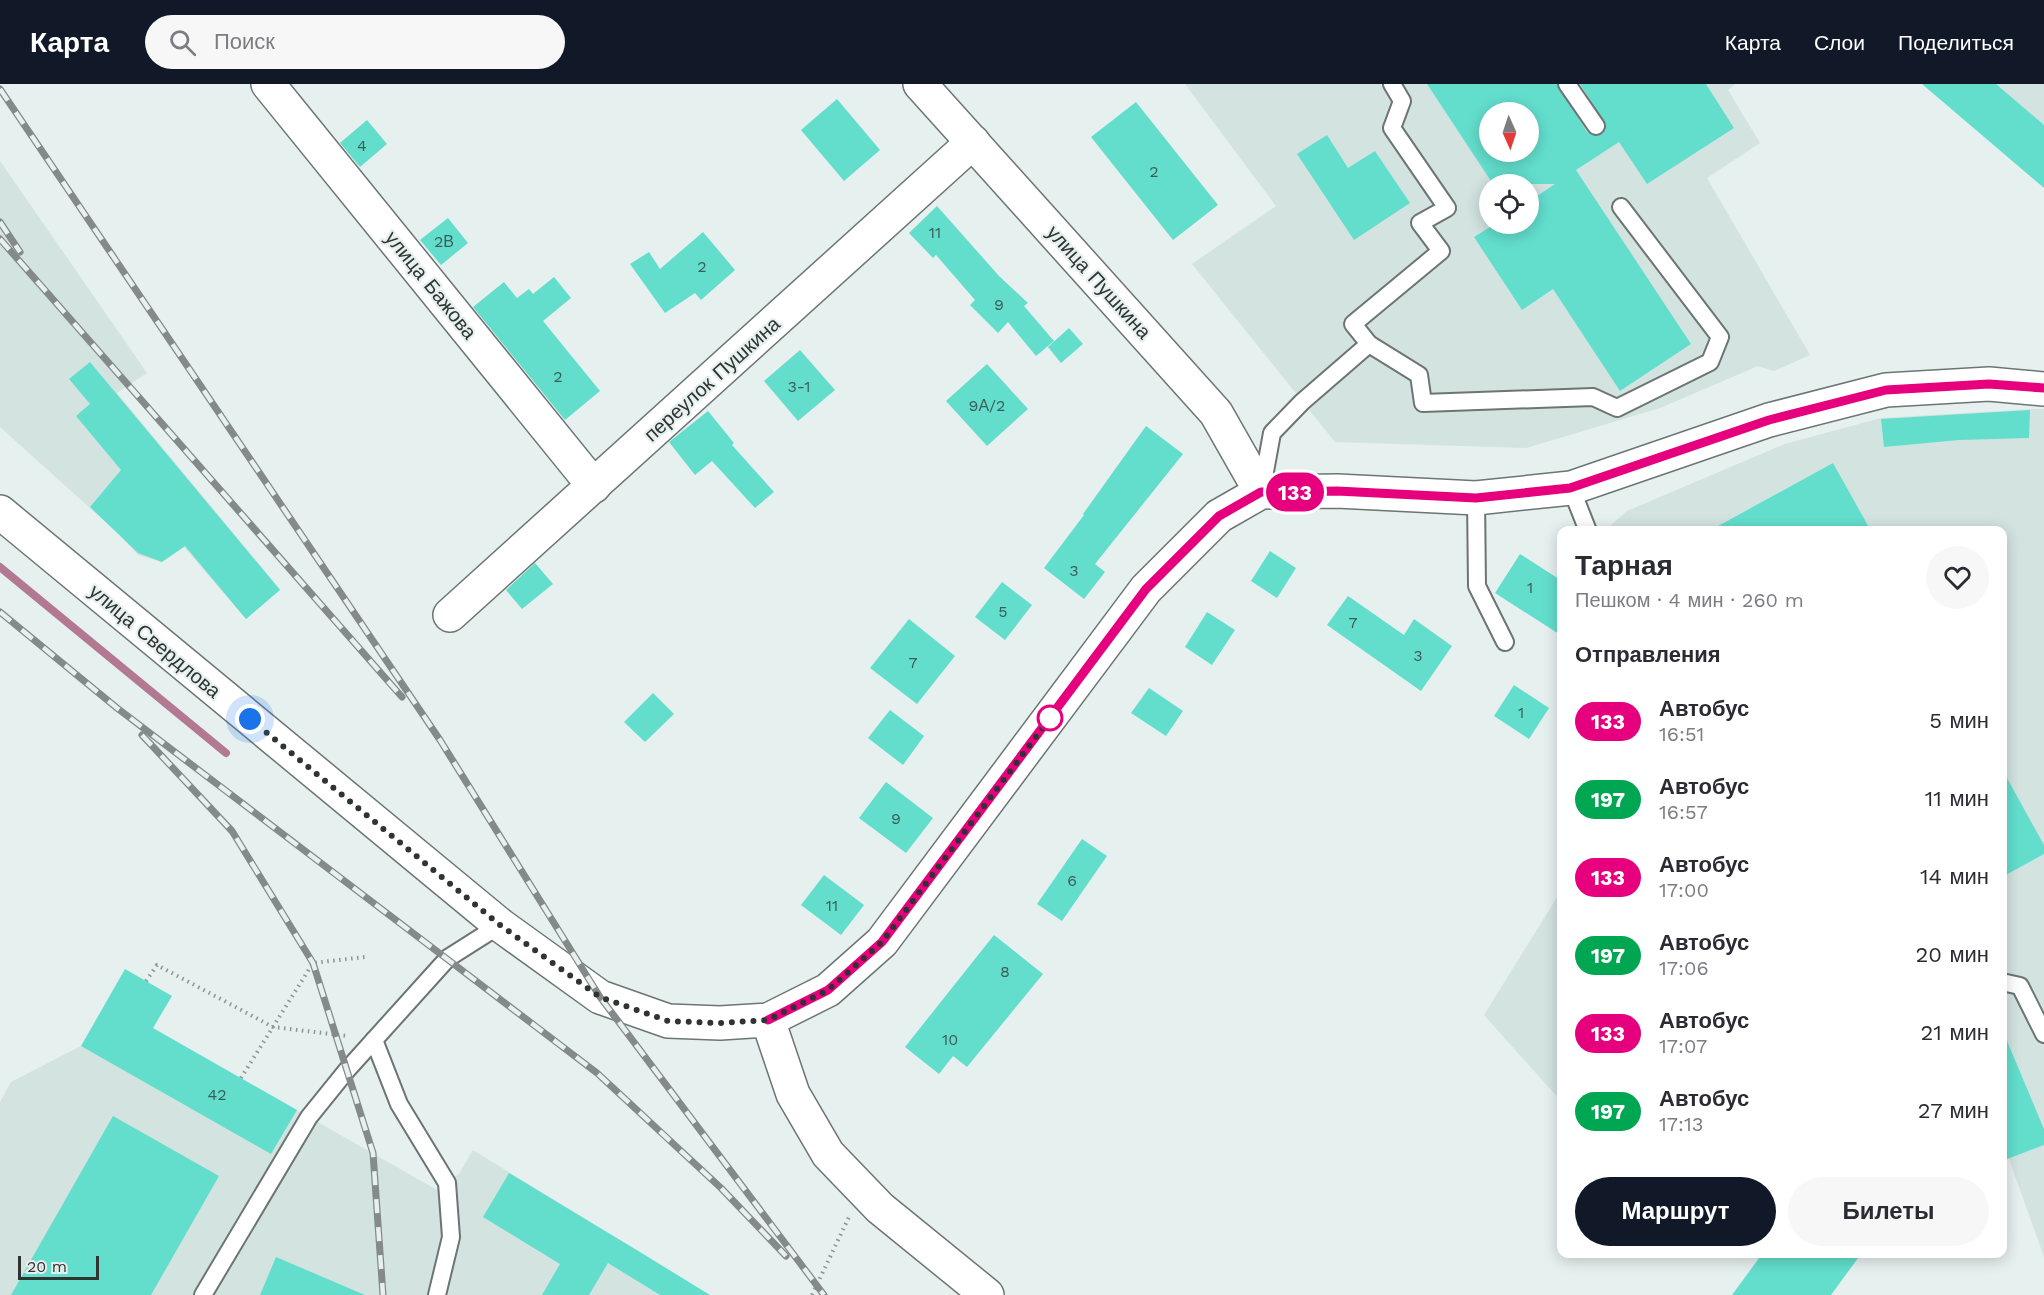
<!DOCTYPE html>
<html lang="ru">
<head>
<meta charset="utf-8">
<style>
	body { margin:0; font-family:"Work Sans",sans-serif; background:#f7f7f7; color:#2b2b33; height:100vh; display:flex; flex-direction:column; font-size:22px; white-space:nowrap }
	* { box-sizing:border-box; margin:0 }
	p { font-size:20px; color:#7c7c81 }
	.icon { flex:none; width:33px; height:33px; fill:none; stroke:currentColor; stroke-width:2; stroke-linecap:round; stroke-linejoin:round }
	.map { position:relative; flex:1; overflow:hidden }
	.side { position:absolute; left:1557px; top:442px; width:450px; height:732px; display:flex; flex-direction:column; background:#fff; border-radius:12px; box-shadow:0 3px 15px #0003 }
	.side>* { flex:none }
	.badge { padding:0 12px; border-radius:20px; font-size:21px; line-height:39px }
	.needle { width:39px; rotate:177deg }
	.controls { position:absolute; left:1479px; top:18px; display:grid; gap:12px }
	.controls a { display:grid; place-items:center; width:60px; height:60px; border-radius:50%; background:#fff; box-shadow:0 3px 15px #0003; font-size:30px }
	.scale { position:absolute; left:18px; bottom:15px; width:81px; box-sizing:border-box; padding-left:6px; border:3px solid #2f3332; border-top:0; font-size:16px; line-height:21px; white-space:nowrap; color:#2f3332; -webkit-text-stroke:4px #e6f0ee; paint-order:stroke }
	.you { position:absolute; width:30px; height:30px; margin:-15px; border:4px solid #fff; border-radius:50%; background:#1a73e8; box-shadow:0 0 0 9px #1a73e833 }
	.map>.badge { position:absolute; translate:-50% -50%; box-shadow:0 0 0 3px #fff }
	h2 { padding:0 18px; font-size:22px; line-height:54px }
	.round { display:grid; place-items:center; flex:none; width:63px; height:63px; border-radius:32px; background:#f7f7f7 }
	.overview { display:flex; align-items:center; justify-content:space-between; height:102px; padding:0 18px }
	h1 { font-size:28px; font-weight:700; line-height:45px }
	.primary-button { display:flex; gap:12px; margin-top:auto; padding:12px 18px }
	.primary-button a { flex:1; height:69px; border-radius:36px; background:#111827; color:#fff; font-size:24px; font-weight:700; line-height:69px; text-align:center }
	.primary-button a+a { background:#f7f7f7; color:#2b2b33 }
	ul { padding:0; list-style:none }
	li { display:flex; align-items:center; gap:18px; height:78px; padding:0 18px }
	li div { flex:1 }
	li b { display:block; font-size:22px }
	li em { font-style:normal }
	li .badge { min-width:66px; font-weight:700; text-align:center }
	header { display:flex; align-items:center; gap:36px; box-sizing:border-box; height:84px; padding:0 30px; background:#111827; color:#fff }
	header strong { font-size:28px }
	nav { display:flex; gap:33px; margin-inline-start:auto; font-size:21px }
	.search { width:420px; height:54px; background:#f7f7f7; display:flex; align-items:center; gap:15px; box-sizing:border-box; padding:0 21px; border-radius:33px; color:#7c7c81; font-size:22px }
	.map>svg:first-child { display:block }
	.built { fill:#d2e3e0; fill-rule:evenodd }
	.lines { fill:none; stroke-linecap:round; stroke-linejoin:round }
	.stream { stroke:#b37892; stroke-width:8 }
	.building { fill:#63decd; fill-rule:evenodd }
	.service-casing { stroke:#6c7573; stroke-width:20 }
	.minor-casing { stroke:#6c7573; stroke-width:36 }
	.secondary-casing { stroke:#6c7573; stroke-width:36 }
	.path { stroke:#8d9593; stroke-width:4; stroke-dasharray:1.5 4.5; stroke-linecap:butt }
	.service { stroke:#fff; stroke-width:16 }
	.minor { stroke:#fff; stroke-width:33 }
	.secondary { stroke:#fff; stroke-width:33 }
	.rail-casing { stroke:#848a89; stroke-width:7 }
	.rail { stroke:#e6f0ee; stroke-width:4.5; stroke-dasharray:14; stroke-linecap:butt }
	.line-casing { stroke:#fff; stroke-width:14 }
	.line { stroke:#e6007e; stroke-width:9 }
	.walk { stroke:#2f3332; stroke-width:6; stroke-dasharray:0 10.8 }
	.stop-dot { fill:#fff; stroke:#e6007e; stroke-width:3 }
	.labels { text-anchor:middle; stroke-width:4.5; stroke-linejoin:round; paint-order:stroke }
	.number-label { font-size:16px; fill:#3c5e59 }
	.street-label { font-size:20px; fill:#2f3332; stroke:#e6f0ee }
</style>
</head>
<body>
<header>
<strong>Карта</strong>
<div class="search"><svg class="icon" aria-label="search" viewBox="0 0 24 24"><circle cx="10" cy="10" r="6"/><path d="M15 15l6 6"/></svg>Поиск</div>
<nav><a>Карта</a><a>Слои</a><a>Поделиться</a></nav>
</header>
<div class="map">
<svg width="2044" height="1211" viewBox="0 0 2044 1211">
	<rect width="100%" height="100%" fill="#e6f0ee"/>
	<g class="built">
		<path d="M1185 0H1735L1728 6 1760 59 1707 94 1810 271 1774 287 1758 282 1660 324 1526 364 1335 358 1192 180 1276 122ZM1490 28H1528V68H1490ZM1490 100H1528V140H1490Z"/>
		<path d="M1922 0H2044V98Z"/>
		<path d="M0 77 147 289 117 309 280 505 246 535 184 463 162 478 138 471 120 451 0 343Z"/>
		<path d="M2032 325H2044V1173L2003 1058 2002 447H1612L1610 442 1627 427 1785 360 1881 334Z"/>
		<path d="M1561 807H1562L1561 1017 1484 931Z"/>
		<path d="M128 930 437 1106 459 1090 473 1066 709 1211H0V1018L11 998 81 962Z"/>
	</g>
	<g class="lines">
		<path class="stream" d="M0 483 226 669"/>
	</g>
	<g class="building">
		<path d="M1427 0H1557L1587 48 1596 52 1602 50 1606 41 1580 0H1706L1734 44 1647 100 1619 58 1576 86 1691 260 1620 307 1553 205 1522 226 1474 153 1495 140H1528V118L1555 100H1493ZM1490 28H1528V68H1490Z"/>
		<path d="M1922 0H1996L2044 41V104Z"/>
		<path d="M837 15 880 66 844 97 801 46Z"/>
		<path d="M1136 18 1218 121 1173 156 1091 53Z"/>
		<path d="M367 36 387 60 360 83 340 59Z"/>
		<path d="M1327 51 1348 84 1375 67 1410 119 1354 156 1297 70Z"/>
		<path d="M937 122 999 192 1028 219 1024 222 1054 257 1036 272 1008 238 998 249 970 221 975 216 936 171 933 174 909 149Z"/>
		<path d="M448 134 468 159 441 181 420 156Z"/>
		<path d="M703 148 735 186 701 216 695 209 665 229 630 180 649 168 660 185Z"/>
		<path d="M554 193 571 214 543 237 600 307 565 336 473 223 504 198 517 214 529 205 533 210Z"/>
		<path d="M1069 244 1083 260 1061 279 1048 263Z"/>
		<path d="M800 266 835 306 798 337 764 297Z"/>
		<path d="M90 278 280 506 246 535 185 462 162 478 138 469 90 423 121 386 76 332 90 320 69 295Z"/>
		<path d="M987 280 1028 325 987 362 946 317Z"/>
		<path d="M2030 326 2029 354 1959 356 1884 363 1881 335Z"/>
		<path d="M708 327 734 359 732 361 774 408 755 424 712 377 695 391 669 358Z"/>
		<path d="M1146 342 1183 370 1095 480 1105 488 1084 515 1044 484 1084 431 1083 430Z"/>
		<path d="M1833 379 1871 447H1709Z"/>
		<path d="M1270 467 1296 484 1277 514 1251 497Z"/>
		<path d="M1520 470 1562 497V552L1495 509Z"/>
		<path d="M535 479 553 500 522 525 506 506Z"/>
		<path d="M1002 498 1032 521 1005 556 975 533Z"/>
		<path d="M1348 512 1404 551 1414 535 1452 562 1421 607 1327 541Z"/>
		<path d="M1207 528 1235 546 1212 581 1185 563Z"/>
		<path d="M909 535 955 572 917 620 870 584Z"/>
		<path d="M1514 601 1549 624 1529 655 1494 632Z"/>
		<path d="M1149 604 1183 627 1166 652 1131 629Z"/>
		<path d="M653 609 674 630 645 658 624 638Z"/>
		<path d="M890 626 924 652 903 681 868 654Z"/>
		<path d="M2002 685 2044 761V770L2002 793Z"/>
		<path d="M886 698 933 734 906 769 859 734Z"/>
		<path d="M1082 755 1107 772 1062 837 1037 820Z"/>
		<path d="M824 791 864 821 841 851 801 821Z"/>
		<path d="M994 851 1043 890 967 983 953 972 939 990 905 963Z"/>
		<path d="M125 885 172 912 153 944 297 1026 271 1070 81 962Z"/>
		<path d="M2002 945 2044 1045V1061L2002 1077Z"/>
		<path d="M113 1032 219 1092 151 1211H11Z"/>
		<path d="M509 1089 635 1165 710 1211H660L608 1179 589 1211H542L560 1180 483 1133Z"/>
		<path d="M1762 1170H1861L1831 1211H1732Z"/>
		<path d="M276 1173 365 1211H260Z"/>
	</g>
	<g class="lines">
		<defs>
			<g id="service">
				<path d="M1567 0 1596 42"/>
				<path d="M1369 260 1419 291 1423 319 1593 313 1617 324 1710 278 1720 253 1621 123"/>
				<path d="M1262 404 1272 349 1302 318 1369 260 1353 240 1441 167 1420 139 1447 124 1392 44 1402 17 1392 0"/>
				<path d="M1571 404 1588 447"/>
				<path d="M1476 414 1477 502 1505 558"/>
				<path d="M2002 898 2020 902 2044 950"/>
				<path d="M374 956 399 1020 447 1099 451 1153 437 1211"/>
				<path d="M203 1211 309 1033 347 986 448 874 500 841"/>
			</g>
			<g id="minor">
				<path d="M268 0 594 402"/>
				<path d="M920 0 1216 329 1261 408"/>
				<path d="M450 531 973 58"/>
				<path d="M768 936 793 1010 828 1070 880 1124 987 1211"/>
			</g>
			<path id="secondary" d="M0 428 500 841 600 913 668 937 720 939 768 936 828 906 882 858 1146 505 1219 432 1261 408 1337 407 1476 414 1571 404 1769 336 1886 306 1989 300 2044 305"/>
		</defs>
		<use href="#service" class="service-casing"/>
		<use href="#minor" class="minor-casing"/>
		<use href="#secondary" class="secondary-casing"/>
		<g class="path">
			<path d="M146 897 157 881 273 943 348 952"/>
			<path d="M241 994 313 879 365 873"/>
			<path d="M812 1211 849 1133"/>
		</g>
		<use href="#service" class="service"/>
		<use href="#minor" class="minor"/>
		<use href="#secondary" class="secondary"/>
		<defs>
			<g id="rail">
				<path d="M0 5 440 656 600 913 824 1211"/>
				<path d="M0 138 20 168"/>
				<path d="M0 155 402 613"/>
				<path d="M0 528 117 624 597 989 721 1104 786 1172"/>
				<path d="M142 651 232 747 313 879 373 1069 383 1211"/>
			</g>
		</defs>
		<use href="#rail" class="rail-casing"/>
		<use href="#rail" class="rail"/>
	</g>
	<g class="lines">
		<defs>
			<path id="line" d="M768 936 828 906 882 858 1146 505 1219 432 1261 408 1337 407 1476 414 1570 404 1769 336 1886 306 1989 300 2044 304"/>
		</defs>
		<use href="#line" class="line-casing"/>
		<use href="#line" class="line"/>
		<path class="walk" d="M250 635 500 841 600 913 668 937 720 939 768 936 828 906 882 858 1050 634"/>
	</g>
	<circle class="stop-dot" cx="1050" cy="634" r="12"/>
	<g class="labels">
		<g class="number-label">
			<text x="362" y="67">4</text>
			<text x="1154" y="93">2</text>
			<text x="935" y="154">11</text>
			<text x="444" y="163">2В</text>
			<text x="702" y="188">2</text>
			<text x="999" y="226">9</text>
			<text x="558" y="298">2</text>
			<text x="799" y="308">3-1</text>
			<text x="987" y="327">9А/2</text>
			<text x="1074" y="492">3</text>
			<text x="1530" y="509">1</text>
			<text x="1003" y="533">5</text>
			<text x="1353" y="544">7</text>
			<text x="1418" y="577">3</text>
			<text x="913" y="584">7</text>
			<text x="1521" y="634">1</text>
			<text x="896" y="740">9</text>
			<text x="1072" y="802">6</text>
			<text x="832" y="827">11</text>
			<text x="1005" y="893">8</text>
			<text x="950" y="961">10</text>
			<text x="217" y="1016">42</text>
		</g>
		<g class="street-label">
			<text transform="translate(1099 198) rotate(48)" y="7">улица Пушкина</text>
			<text transform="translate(431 201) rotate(51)" y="7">улица Бажова</text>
			<text transform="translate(712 295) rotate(-42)" y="7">переулок Пушкина</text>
			<text transform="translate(155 557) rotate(40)" y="7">улица Свердлова</text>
		</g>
	</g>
</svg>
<div class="controls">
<a><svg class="needle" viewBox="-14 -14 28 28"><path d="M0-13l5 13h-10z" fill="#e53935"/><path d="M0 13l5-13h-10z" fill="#7c7c81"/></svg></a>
<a><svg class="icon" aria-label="locate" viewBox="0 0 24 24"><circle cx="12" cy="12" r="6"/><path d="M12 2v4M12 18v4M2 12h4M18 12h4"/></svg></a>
</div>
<div class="scale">20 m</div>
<div class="you" style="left:250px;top:635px"></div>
<b class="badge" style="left:1295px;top:408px;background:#e6007e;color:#fff">133</b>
<section class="side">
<div class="overview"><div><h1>Тарная</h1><p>Пешком · 4 мин · 260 m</p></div><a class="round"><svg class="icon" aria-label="heart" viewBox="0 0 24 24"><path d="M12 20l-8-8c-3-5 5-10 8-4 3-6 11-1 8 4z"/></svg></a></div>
<h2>Отправления</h2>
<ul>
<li><span class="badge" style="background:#e6007e;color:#fff">133</span><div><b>Автобус</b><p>16:51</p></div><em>5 мин</em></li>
<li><span class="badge" style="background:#00a651;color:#fff">197</span><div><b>Автобус</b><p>16:57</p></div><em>11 мин</em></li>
<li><span class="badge" style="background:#e6007e;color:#fff">133</span><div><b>Автобус</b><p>17:00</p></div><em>14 мин</em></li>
<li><span class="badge" style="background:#00a651;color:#fff">197</span><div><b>Автобус</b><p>17:06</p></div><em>20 мин</em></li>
<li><span class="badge" style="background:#e6007e;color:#fff">133</span><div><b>Автобус</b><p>17:07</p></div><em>21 мин</em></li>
<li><span class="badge" style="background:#00a651;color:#fff">197</span><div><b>Автобус</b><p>17:13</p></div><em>27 мин</em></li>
</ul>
<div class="primary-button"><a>Маршрут</a><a>Билеты</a></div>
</section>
</div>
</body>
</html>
